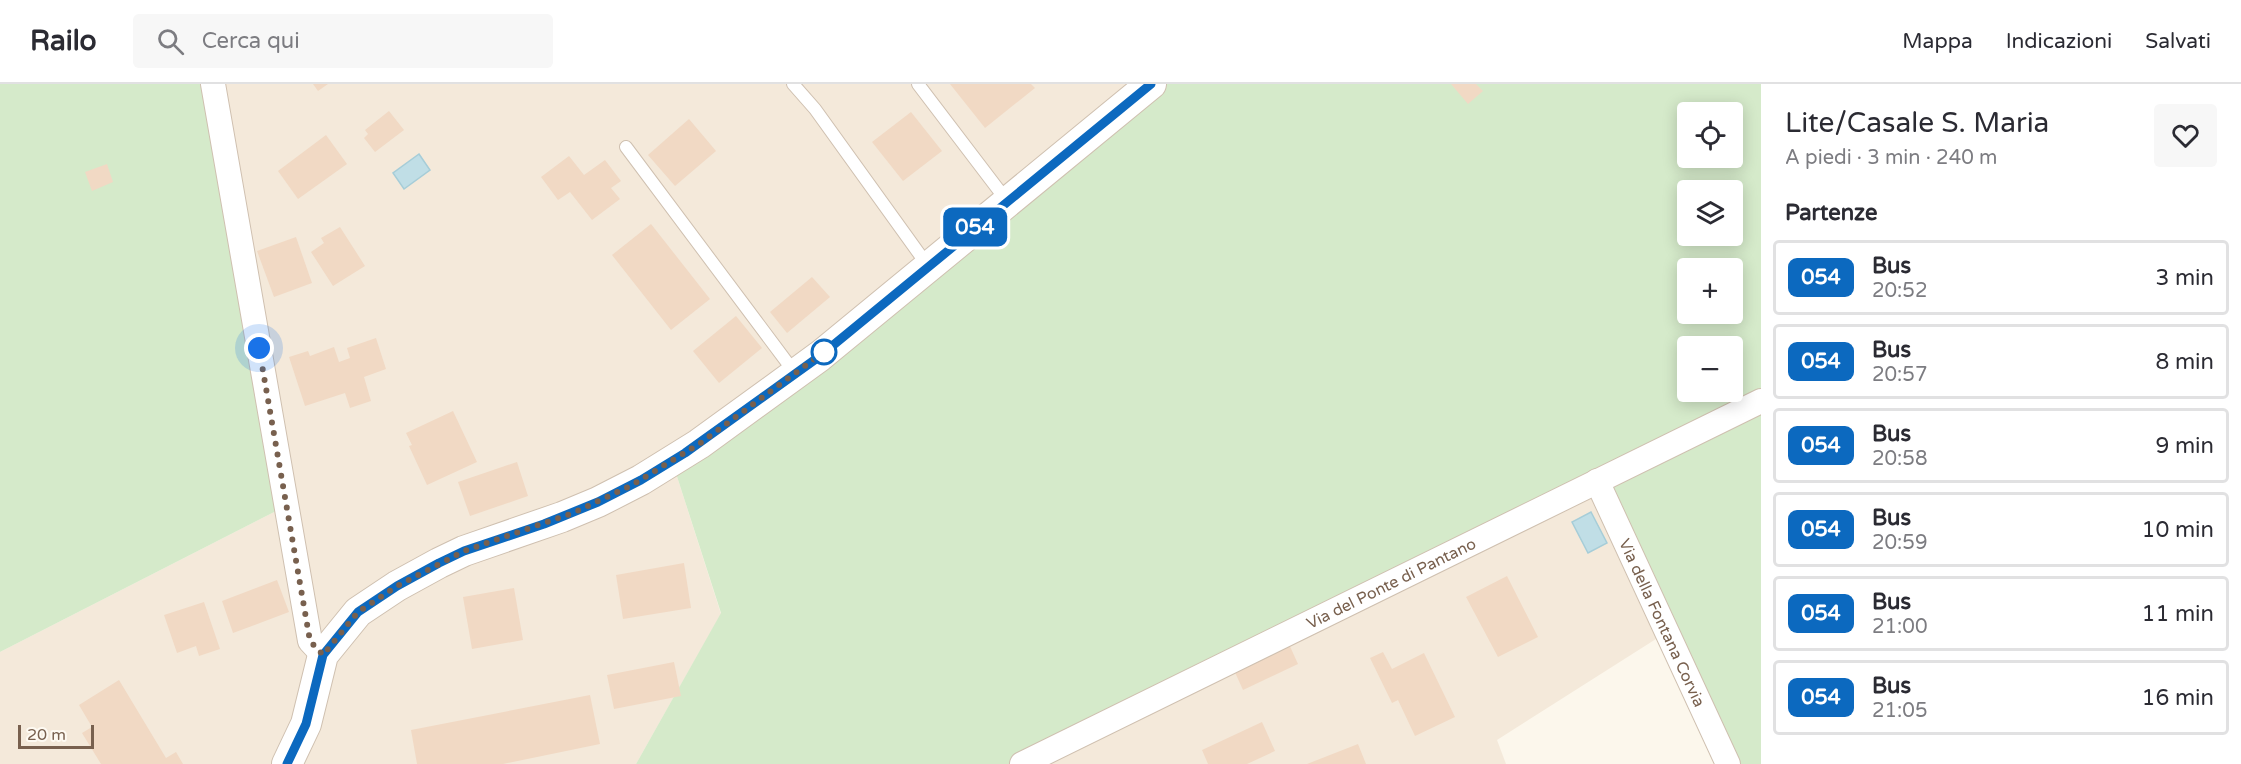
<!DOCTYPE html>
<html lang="it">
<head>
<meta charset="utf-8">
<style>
	body { margin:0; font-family:"Varela Round",sans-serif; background:#f7f7f7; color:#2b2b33; height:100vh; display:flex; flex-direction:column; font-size:22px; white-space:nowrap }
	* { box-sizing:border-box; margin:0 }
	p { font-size:20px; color:#7c7c81 }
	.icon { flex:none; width:33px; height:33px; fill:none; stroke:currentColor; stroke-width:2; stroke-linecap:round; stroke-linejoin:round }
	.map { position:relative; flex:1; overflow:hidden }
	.sheet { display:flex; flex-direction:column; background:#fff; width:480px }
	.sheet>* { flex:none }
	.badge { padding:0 12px; border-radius:9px; font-size:21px; line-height:39px }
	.fabs { position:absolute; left:1677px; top:18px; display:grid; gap:12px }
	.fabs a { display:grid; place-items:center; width:66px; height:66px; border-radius:6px; background:#fff; box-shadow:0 3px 15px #0003; font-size:30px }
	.scale { position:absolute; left:18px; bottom:15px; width:76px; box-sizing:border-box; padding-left:6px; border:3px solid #78604e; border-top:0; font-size:16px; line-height:21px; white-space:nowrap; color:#78604e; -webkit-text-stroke:4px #fefaf2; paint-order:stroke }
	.you { position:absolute; width:30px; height:30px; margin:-15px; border:4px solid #fff; border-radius:50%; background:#1a73e8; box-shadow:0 0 0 9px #1a73e833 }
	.map>.badge { position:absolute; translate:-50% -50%; box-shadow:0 0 0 3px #fff }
	h2 { padding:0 24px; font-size:22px; line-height:54px }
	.round { display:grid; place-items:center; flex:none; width:63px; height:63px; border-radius:6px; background:#f7f7f7 }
	.head { display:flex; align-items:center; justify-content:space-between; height:102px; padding:0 24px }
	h1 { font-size:28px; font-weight:600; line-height:45px }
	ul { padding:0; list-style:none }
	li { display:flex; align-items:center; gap:18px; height:75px; margin:0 12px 9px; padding:0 12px; border:3px solid #e1e1e2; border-radius:6px }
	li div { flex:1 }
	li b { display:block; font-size:22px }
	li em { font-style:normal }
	li .badge { min-width:66px; font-weight:700; text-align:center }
	header { display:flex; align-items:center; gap:36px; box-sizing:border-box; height:84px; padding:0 30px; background:#fff; border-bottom:2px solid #e1e1e2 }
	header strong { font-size:28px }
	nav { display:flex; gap:33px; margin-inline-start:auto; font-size:21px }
	.search { width:420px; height:54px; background:#f7f7f7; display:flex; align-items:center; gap:15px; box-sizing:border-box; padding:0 21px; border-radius:6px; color:#7c7c81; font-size:22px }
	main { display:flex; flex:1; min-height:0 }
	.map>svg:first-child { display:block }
	.residential { fill:#f4e9da }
	.green { fill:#d5eaca; fill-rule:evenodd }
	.water { fill:#c0dee6; stroke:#a6cdd8; stroke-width:1.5 }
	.building { fill:#f1d9c4 }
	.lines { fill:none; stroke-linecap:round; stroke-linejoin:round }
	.service-casing { stroke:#cfc0b0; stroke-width:14 }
	.minor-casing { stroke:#cfc0b0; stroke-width:26 }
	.tertiary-casing { stroke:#cfc0b0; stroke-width:32 }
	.service { stroke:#fff; stroke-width:12 }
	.minor { stroke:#fff; stroke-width:24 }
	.tertiary { stroke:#fff; stroke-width:30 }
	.line-casing { stroke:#fff; stroke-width:14 }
	.line { stroke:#0c69bf; stroke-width:9 }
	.walk { stroke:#78604e; stroke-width:6; stroke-dasharray:0 10.8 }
	.stop-dot { fill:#fff; stroke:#0c69bf; stroke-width:3 }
	.labels { text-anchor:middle; stroke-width:6; stroke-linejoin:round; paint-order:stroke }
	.street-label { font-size:16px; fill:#78604e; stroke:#fefaf2 }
</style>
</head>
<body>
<header>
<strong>Railo</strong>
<div class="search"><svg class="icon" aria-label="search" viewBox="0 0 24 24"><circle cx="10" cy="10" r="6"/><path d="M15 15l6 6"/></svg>Cerca qui</div>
<nav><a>Mappa</a><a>Indicazioni</a><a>Salvati</a></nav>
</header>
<main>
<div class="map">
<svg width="1761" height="680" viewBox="0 0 1761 680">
	<rect width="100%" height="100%" fill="#fcf7ec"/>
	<g class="residential">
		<path d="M215 0H1151L672 377 721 530 636 680H0V568L286 422Z"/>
		<path d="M1597 397 1667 548 1497 656 1506 680H1022Z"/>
	</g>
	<g class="green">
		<path d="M0 0H215L286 422 0 568Z"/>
		<path d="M1151 0H1761V680H1725L1597 398 1022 680H636L721 529 672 377ZM1688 28H1732V74H1688ZM1688 106H1732V152H1688ZM1688 184H1732V230H1688ZM1688 262H1732V308H1688Z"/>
	</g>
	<g class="water">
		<path d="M419 70 430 86 404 105 393 89Z"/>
		<path d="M1591 428 1607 459 1588 469 1572 438Z"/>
	</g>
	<g class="building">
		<path d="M313 0H328L318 7Z"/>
		<path d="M950 0H1031L1035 4 985 44Z"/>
		<path d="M1451 0H1476L1483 7 1468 20Z"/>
		<path d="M389 27 404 46 375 68 364 54 368 50 365 46Z"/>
		<path d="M911 28 942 67 903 97 872 58Z"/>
		<path d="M689 35 716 67 675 102 648 71Z"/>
		<path d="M326 51 347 80 298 115 278 87Z"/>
		<path d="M569 72 584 91 605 76 621 97 611 104 620 115 592 136 570 108 558 116 541 93Z"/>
		<path d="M107 80 113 98 92 107 85 88Z"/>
		<path d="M651 140 710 215 671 246 612 171Z"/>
		<path d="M340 143 365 182 333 202 311 168 324 159 321 154Z"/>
		<path d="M296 153 312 199 274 213 257 167Z"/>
		<path d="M812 193 830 213 787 249 770 228Z"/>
		<path d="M736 232 762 264 719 299 693 267Z"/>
		<path d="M376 254 386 285 364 293 371 317 350 324 345 309 305 322 289 273 308 267 310 272 334 263 339 278 350 274 347 264Z"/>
		<path d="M453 327 477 378 427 401 409 362 412 361 406 349Z"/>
		<path d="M517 378 528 412 470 432 458 398Z"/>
		<path d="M684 479 691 524 623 535 616 491Z"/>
		<path d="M1507 492 1538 553 1498 573 1466 513Z"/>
		<path d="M277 496 289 528 233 549 222 517Z"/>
		<path d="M514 504 523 556 472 565 463 513Z"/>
		<path d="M204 518 220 565 199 572 196 562 177 569 164 531Z"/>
		<path d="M1288 558 1298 580 1243 606 1233 584Z"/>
		<path d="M1383 568 1392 585 1424 569 1455 633 1415 652 1398 616 1392 619 1370 574Z"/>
		<path d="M674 578 681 612 614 625 607 591Z"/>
		<path d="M119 596 166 674 176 668 183 680H101L82 649 92 643 79 621Z"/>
		<path d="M590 611 600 660 503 680H417L411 646Z"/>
		<path d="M1262 638 1275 667 1247 680H1208L1202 666Z"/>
		<path d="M1358 660 1366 680H1307Z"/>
	</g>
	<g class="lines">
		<defs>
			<g id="service">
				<path d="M793 0 815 25 928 182"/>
				<path d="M918 0 1007 117"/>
				<path d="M626 63 795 289"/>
			</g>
			<g id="minor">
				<path d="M213 0 310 557 323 571"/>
				<path id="s1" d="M1597 397 1728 680"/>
				<path id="s2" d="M1022 680 1761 317"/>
			</g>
			<path id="tertiary" d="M287 680 306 640 323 571 358 528 397 502 439 479 464 467 562 433 598 418 641 396 699 360 820 272 1151 0"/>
		</defs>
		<use href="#service" class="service-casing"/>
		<use href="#minor" class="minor-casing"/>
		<use href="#tertiary" class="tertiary-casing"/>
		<use href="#service" class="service"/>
		<use href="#minor" class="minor"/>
		<use href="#tertiary" class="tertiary"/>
	</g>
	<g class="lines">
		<defs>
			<path id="line" d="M287 680 306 640 323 571 358 528 397 502 439 479 464 467 544 440 598 418 641 396 685 369 820 272 1151 0"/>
		</defs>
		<use href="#line" class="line-casing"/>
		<use href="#line" class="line"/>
		<path class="walk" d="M259 264 310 557 323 571 358 528 397 502 464 467 573 429 632 401 699 360 824 268"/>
	</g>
	<circle class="stop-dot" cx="824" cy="268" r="12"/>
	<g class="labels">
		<g class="street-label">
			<text dy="6" stroke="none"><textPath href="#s2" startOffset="411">Via del Ponte di Pantano</textPath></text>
			<text dy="6" stroke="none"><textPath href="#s1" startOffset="156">Via della Fontana Corvia</textPath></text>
		</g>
	</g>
</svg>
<div class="fabs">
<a><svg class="icon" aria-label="locate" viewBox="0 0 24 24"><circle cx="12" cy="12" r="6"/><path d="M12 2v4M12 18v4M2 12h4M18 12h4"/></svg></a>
<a><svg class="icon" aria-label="layers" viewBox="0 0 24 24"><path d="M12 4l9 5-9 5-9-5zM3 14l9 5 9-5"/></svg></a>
<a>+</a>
<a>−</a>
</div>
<div class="scale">20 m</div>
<div class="you" style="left:259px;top:264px"></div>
<b class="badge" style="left:975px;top:143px;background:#0c69bf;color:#fff">054</b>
</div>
<section class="sheet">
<div class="head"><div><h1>Lite/Casale S. Maria</h1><p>A piedi · 3 min · 240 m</p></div><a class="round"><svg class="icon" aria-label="heart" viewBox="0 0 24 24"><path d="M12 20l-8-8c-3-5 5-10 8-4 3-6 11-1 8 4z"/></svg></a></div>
<h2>Partenze</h2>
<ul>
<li><span class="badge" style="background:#0c69bf;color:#fff">054</span><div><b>Bus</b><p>20:52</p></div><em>3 min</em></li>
<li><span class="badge" style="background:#0c69bf;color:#fff">054</span><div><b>Bus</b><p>20:57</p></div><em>8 min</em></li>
<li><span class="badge" style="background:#0c69bf;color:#fff">054</span><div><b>Bus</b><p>20:58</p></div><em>9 min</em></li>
<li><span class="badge" style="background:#0c69bf;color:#fff">054</span><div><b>Bus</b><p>20:59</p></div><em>10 min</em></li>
<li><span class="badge" style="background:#0c69bf;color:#fff">054</span><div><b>Bus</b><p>21:00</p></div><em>11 min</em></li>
<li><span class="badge" style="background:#0c69bf;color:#fff">054</span><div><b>Bus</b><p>21:05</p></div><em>16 min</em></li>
</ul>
</section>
</main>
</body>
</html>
